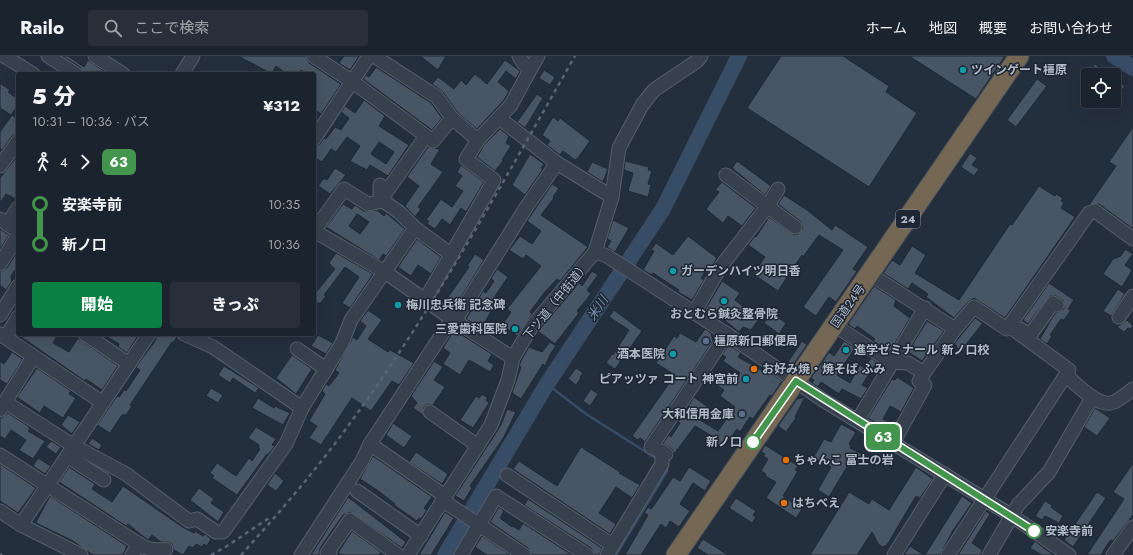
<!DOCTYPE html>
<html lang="ja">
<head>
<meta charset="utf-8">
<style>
	body { margin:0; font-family:Jost,"Noto Sans JP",sans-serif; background:#282f3a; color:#f1f3f6; height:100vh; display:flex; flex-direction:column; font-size:15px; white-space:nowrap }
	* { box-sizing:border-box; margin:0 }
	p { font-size:13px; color:#a0a4aa }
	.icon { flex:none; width:22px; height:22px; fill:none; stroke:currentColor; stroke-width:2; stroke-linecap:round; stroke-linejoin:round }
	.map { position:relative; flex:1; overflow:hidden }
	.drawer { position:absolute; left:16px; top:16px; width:300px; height:264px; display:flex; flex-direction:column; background:#1b232e; border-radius:4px; box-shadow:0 4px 16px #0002,0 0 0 1px #39404a }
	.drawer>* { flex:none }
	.badge { padding:0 8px; border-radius:6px; font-size:14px; line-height:26px }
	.buttons { position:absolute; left:1081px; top:12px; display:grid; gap:8px }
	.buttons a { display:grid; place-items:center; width:40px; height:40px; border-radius:4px; background:#1b232e; box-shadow:0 4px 16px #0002,0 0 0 1px #39404a; font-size:20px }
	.map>.badge { position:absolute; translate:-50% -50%; box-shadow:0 0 0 2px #fff }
	.legs { display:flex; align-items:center; gap:6px; height:44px; padding:0 16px; font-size:13px }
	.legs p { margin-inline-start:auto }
	.headline { display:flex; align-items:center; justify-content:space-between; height:68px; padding:0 16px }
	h1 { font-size:22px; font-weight:800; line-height:30px }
	.action { display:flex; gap:8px; margin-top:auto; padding:8px 16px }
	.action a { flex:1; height:46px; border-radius:4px; background:#0b8043; color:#fff; font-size:16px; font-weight:800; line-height:46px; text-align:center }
	.action a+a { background:#282f3a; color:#f1f3f6 }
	ul { padding:0 16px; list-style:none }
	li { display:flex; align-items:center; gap:14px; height:40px; font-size:15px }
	li i { display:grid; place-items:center; width:6px; height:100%; margin:0 5px; background:currentColor }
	li i::after { content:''; width:10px; height:10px; margin:-5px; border:3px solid; border-radius:50%; background:#1b232e }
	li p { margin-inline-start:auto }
	li:first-child i { background:linear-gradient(#0000 50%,currentColor 0) }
	li:last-child i { background:linear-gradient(currentColor 50%,#0000 0) }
	header { display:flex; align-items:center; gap:24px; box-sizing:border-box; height:56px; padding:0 20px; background:#1b232e; border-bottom:1px solid #39404a }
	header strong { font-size:19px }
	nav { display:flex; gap:22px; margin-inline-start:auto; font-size:14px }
	.search { width:280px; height:36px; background:#282f3a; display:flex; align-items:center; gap:10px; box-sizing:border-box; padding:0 14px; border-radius:4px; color:#a0a4aa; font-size:15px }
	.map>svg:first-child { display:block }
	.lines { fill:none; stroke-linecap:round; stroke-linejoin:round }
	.stream { stroke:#374c65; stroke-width:2.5 }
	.river { stroke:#374c65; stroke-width:16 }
	.building { fill:#475564; stroke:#1f2835; fill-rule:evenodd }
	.minor-casing { stroke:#565f6c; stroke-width:15 }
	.highway-casing { stroke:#434c59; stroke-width:21 }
	.minor { stroke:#37414e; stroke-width:13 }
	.highway { stroke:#746754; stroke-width:19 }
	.rail { stroke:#596575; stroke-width:2.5; stroke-dasharray:4 4; stroke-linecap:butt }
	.line-1-casing { stroke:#fff; stroke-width:9 }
	.line-1 { stroke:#43944d; stroke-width:6 }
	.culture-dot { fill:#0f9aa8; stroke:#1d2633; stroke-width:1.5 }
	.service-dot { fill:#5c6f8a; stroke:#1d2633; stroke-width:1.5 }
	.food-dot { fill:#e8710a; stroke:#1d2633; stroke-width:1.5 }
	.stop-1-dot { fill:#fff; stroke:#43944d; stroke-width:2 }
	.labels { text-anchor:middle; stroke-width:3; stroke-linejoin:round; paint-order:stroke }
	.shield { fill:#1d2633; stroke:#868f9c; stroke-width:1 }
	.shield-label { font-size:11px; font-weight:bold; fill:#b3bcc9 }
	.poi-label { font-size:12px; font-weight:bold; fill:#b3bcc9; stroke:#1d2633; text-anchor:start }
	.street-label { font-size:12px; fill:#b3bcc9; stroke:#1d2633 }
	.stop-label { font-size:12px; font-weight:bold; fill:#b3bcc9; stroke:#1d2633; text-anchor:end }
	.water-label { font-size:13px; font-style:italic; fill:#7b94b1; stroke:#1d2633 }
</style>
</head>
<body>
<header>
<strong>Railo</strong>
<div class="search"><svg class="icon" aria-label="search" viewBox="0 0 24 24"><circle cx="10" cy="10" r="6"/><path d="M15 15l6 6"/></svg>ここで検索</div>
<nav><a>ホーム</a><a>地図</a><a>概要</a><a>お問い合わせ</a></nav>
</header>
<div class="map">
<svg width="1133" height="499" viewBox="0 0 1133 499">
	<rect width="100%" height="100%" fill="#242f3e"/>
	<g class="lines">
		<g class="stream">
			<path d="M547 328 586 358 657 403"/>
			<path d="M616 499 667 415V408"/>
		</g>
		<g class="river">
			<path d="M1114 0 1133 12"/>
			<path d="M445 499 547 328 663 153 739 0"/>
		</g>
	</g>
	<g class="building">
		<path d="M63 0H68L84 11 88 4 108 18H84L80 11Z"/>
		<path d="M238 0H305L309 7 341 28 321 58 314 53V18H307L301 14 298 18H287L276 10 272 18Z"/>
		<path d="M344 0H359L350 14 339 7Z"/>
		<path d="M420 0H446L438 14Z"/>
		<path d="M781 0H843L889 30 886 36 917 57 869 131 747 52Z"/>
		<path d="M909 0H1005L976 43Z"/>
		<path d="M505 4 520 15 516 23 506 15 498 26 509 35 504 44 477 73 458 57 443 36 432 28 438 21 454 33 461 24 466 29 475 18 487 28Z"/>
		<path d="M1095 8 1110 19H1087Z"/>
		<path d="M376 11 431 47 442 62 432 74 363 23 366 19 369 21Z"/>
		<path d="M544 14 555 21 550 29 539 22Z"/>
		<path d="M1114 22 1125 30 1118 40 1114 37Z"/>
		<path d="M1037 23 1047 30 1016 71 1007 64Z"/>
		<path d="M0 27 10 34 8 36 18 43V49L11 59 0 52Z"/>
		<path d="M537 38 543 42 525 72 517 66Z"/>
		<path d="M364 44 385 60 379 70 409 89 388 120 370 109 367 114 350 105 360 90 347 81 336 96 331 93 322 106 314 101V91L320 88 324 82 326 83 335 71 341 74 349 62 341 56 345 50 355 57ZM379 86 394 96 386 108 371 98Z"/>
		<path d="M12 59 18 63V77L12 80 2 94 0 92V76Z"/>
		<path d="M553 61 558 65 560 62 590 85 578 102 575 104 563 95 560 99 547 89 550 85 542 79Z"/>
		<path d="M1133 71V173L1099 148 1089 149 1116 110 1109 106Z"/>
		<path d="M500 73 509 80 506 87 511 90 502 104 503 105 495 115 477 101 484 89Z"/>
		<path d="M428 91 440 93 431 108 443 116 418 151 421 153 415 161 405 150 419 130 407 121Z"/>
		<path d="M970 97 977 102 972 109 979 113 974 120 961 111Z"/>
		<path d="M530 98 544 108 541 112 543 113 525 139 512 129Z"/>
		<path d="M18 99V144L6 138 0 147V122Z"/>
		<path d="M625 105 649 111 648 114 652 115 648 128 651 129 648 141 628 135 633 117 624 114Z"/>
		<path d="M737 105 771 130 765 139 732 112Z"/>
		<path d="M592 106 608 113 603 126 587 116Z"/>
		<path d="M461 109 484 126 466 156 461 152 450 169 442 163 435 173 427 168 429 165 426 164 441 143 452 151 463 135 455 130 462 120 457 116Z"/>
		<path d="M335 112 346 119 330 138 318 130 324 122 327 124Z"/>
		<path d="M722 126 756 152 742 170 728 160 723 167 706 153 719 136 715 134Z"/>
		<path d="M552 128 559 132 553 141 554 142 541 159 588 191 560 225 557 223 544 237 530 256 532 258 517 280 502 269 511 256 507 253 541 210 526 199 523 203 509 194 520 180 532 188 541 175 527 165Z"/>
		<path d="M1039 130 1055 140 1056 138 1063 142 1061 145 1064 147 1061 152 1075 161 1005 262 974 242 968 246 954 262 926 241 928 238 912 227 908 233 883 217 892 204 900 209 912 190 926 199 915 217 959 244 1010 168 1012 169Z"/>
		<path d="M784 139 807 154 832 174 835 169 868 191 853 213 857 215 836 246 829 241 816 260 803 251 843 194 819 179 803 201 802 199 778 235 753 218 765 201 748 189 755 180 756 181 769 161 794 179 798 178 803 172 800 165 778 148Z"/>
		<path d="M343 148 352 153 355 149 364 155 377 154 384 160 386 157 405 173 386 200 383 198 379 204 326 171ZM357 158 369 166 360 178 349 170Z"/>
		<path d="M613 164 629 172 615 196 607 191 611 185 607 183Z"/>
		<path d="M0 173 9 179 0 193Z"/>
		<path d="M688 180 717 202 711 212 709 210 701 222 704 224 692 244 678 236 679 234 653 217 652 219 643 214 654 195 651 194 656 187 673 199Z"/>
		<path d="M417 183 441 201 431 218 418 209 411 220 398 211Z"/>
		<path d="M1125 193 1133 198 1125 209 1132 214 1122 231 1103 218 1113 203 1121 200Z"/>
		<path d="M18 194V210L11 220 12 225 6 234 0 229V216L7 212Z"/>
		<path d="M336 197 373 218 350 252 342 247 359 221 345 211 324 239 326 240 320 248 314 244V232L317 235 335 213 329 207Z"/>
		<path d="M475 198 484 204 453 254 444 247 469 211 467 210Z"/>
		<path d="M497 213 508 221 495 240 497 244 482 272 466 263 483 235 486 237 494 225 491 223Z"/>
		<path d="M592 215 598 219 587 234 591 238 577 255 579 257 555 288 538 275 579 227 582 230Z"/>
		<path d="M722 225 740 237 735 244 759 263 751 274 743 271 739 276 710 252 708 256 705 254Z"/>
		<path d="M1049 227 1074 244 1068 253 1071 254 1064 264 1061 263 1050 279 1052 280 1047 288 1040 283 1052 262 1056 257 1064 253 1063 244 1056 240H1050L1028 268 1023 264Z"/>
		<path d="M874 230 896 244 894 250 910 262 890 296 873 285 875 283 857 270 855 273 848 268Z"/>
		<path d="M1118 233 1125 238 1111 260 1103 255Z"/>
		<path d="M368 254 382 264 368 283 388 296 390 294 392 295 414 307 399 329 392 325 371 355 352 342 321 389 309 382 317 370 309 365 325 338 322 335 326 328 329 330 339 317 335 314 353 281 357 284 366 270 360 265Z"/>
		<path d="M614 254 642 275 615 313 606 307 612 298 613 299 629 274 609 261Z"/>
		<path d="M771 257 786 267 779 278 764 267Z"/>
		<path d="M975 262 983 267 967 287 963 296 956 291 957 290 954 288Z"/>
		<path d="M1127 264 1133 270 1130 273 1128 272 1124 276 1117 271Z"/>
		<path d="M927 265 944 275 922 305 910 297 906 299Z"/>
		<path d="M705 273 711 277 713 285 645 386 640 382 638 384 632 380 675 319 656 307 674 280 677 282 680 277 696 286Z"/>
		<path d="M454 274 492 298 488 305 494 309 490 316 469 304 460 319 443 308 450 297 443 292Z"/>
		<path d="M17 278H58L53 287 69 296 78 282 118 310 102 334 86 323 85 325Z"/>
		<path d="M102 278H139L127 297 118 291 119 288Z"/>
		<path d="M157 278H176L177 281 173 287 172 286 130 349 132 350 126 359H122L110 377 97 369 117 340 119 341 125 333 126 335 140 314 136 311 155 285Z"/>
		<path d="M318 279 333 287 326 298 311 290Z"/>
		<path d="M802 285 807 289 791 312 786 309Z"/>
		<path d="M844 285 855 292 837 319 850 327 860 309 864 312 871 302 881 309 878 313 874 310 862 329 868 332 861 343 842 333 839 338 821 326 818 331 812 327 814 324 811 322 829 296 834 300Z"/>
		<path d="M550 286 556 290 551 297 545 310 543 308 521 343 512 337 521 311 519 310 521 305 529 291 542 296Z"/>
		<path d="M729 289 741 297 738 301 765 316 766 314 782 325 772 340 770 339 753 363 750 361 740 376 737 373 722 393 709 385 712 380 695 370 674 398 672 393 663 387 669 379 671 381 680 367 678 366 694 341 708 351 700 364 718 375 735 351 720 340 724 334 707 322 712 315 733 329 740 317 723 305 726 301 722 299Z"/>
		<path d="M12 296 23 303 7 328 0 324V305L4 308Z"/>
		<path d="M292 299 312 313 296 338 276 322Z"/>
		<path d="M434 305 443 311 434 324 445 331 433 349H427L424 351 423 359 413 352 417 347 411 340Z"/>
		<path d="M224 310 259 332 255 337 233 322 230 327 218 319Z"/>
		<path d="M37 312 71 335 69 338 76 342 63 362 44 350 40 357 17 341Z"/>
		<path d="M576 312 583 317 580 321 581 322 576 329 568 323Z"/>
		<path d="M897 321 914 332 901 356 890 350 883 363 894 369 890 376 868 362 892 323 895 324Z"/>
		<path d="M211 332 223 339 218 347 206 340Z"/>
		<path d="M591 333 598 338 590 350 583 345Z"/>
		<path d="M482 338 488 342 486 344 489 347 473 372 460 364 476 340 479 342Z"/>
		<path d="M805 341 795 361 796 362 786 376 778 370 797 343Z"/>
		<path d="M258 342 274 352 275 350 290 357 283 369 252 352Z"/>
		<path d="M1095 352 1110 362 1097 380 1084 371Z"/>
		<path d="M507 353 516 356 504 381 470 430 472 432 464 445 455 440 501 369Z"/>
		<path d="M8 357 28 370 30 373 28 375 45 385 33 403 19 394 26 384 11 374 5 383 0 380V363Z"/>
		<path d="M68 359 80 366 72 378 61 369Z"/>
		<path d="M393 367 412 380 404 392 386 379Z"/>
		<path d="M841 368 856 376 849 388 851 390 850 392 862 398 854 412 848 409 829 441 818 434 831 411 813 402 824 383 831 386Z"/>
		<path d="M256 371 276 383 272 389 275 390 268 399 267 398 237 439 212 422 214 420 210 417 217 407 236 420 249 402 252 405 260 393 258 392 259 389 248 382Z"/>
		<path d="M92 382 102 389 99 394 88 388Z"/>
		<path d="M51 385 61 391 56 398 46 391Z"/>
		<path d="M765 389 798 410 795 414 798 415 783 440 802 453 796 462 766 442 776 426 765 420 766 418 761 415 768 403 763 400 765 398 761 396Z"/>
		<path d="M581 391 620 416 619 417 640 429 632 442 616 431 599 457 616 468 610 478 513 413 519 405 557 430Z"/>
		<path d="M416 396 448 418 442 428 409 406Z"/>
		<path d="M373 400 432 441 424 452 427 454 421 463 419 462 417 465 394 449 395 448 377 434 360 423Z"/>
		<path d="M38 402 51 410 45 418 33 410Z"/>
		<path d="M1133 407V459L1113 485 1111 484 1109 486 1101 499H1087L1124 443 1113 436Z"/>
		<path d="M0 408 36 432 18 457 0 445Z"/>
		<path d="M69 411 95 428 92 433 112 446 123 430 184 472 194 477 195 475 203 480 205 478 211 483 207 490 204 488 202 491 196 488 193 492 189 490 183 499 174 494 172 488 169 486H161L152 479 148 484 128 468 126 470 59 426Z"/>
		<path d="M689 411 711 425 705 435 693 427 680 448 690 455 679 471 670 465 666 472 661 468 641 499H625L648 459 644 457 648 451 651 453 655 448 673 421 680 425Z"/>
		<path d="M916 411 933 423 920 442 916 440 887 489 883 491 879 489 872 476 857 499H810L849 436 869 448 872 443 889 454Z"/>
		<path d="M275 417 284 425 276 435 267 429Z"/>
		<path d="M199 432 214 443 211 447 224 456 218 466 190 444Z"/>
		<path d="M1097 436 1106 442 1073 491 1064 484Z"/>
		<path d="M50 440 127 490 123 499H93L73 485 38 468 36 466Z"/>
		<path d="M962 440 972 447 952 476 940 499H925Z"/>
		<path d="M348 441 406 486 402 492 350 456 343 459 320 492 319 499H311Z"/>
		<path d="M736 442 756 455 753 459 756 461 752 467 729 452Z"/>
		<path d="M528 443 602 492 599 499H595L591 492 524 449Z"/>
		<path d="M1045 445 1052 449 1051 451 1063 460 1059 467 1045 460 1042 464 1035 460Z"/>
		<path d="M499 451 504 455 500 462 512 471 513 470 519 474 523 467 572 499H532L528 492 490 466Z"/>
		<path d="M986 455 990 458 972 487 982 494 981 499H958Z"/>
		<path d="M445 456 454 462 448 472 431 499H419Z"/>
		<path d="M352 475 381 496 379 499H342L338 497Z"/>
		<path d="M482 480 506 496 509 499H487L475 491Z"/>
		<path d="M703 483 728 499H708L697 492Z"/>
		<path d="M1035 485 1041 490 1054 499H1042L1030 492Z"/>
		<path d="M910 490 924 499H904Z"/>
	</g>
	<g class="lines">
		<defs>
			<g id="minor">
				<path d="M4 0 33 18"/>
				<path d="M48 0 76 18"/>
				<path d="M95 0 123 18"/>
				<path d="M313 0 353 26 433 85 452 62"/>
				<path d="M374 0 437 41 452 62 478 84 511 49 531 12 524 8 519 0"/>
				<path d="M531 12 538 0"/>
				<path d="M182 18 193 0"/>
				<path d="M499 62 557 107 612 141"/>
				<path d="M314 83 369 0"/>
				<path d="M0 110 18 85"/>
				<path d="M726 119 795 171"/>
				<path d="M380 129V137L383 145 399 156 415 172 452 199"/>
				<path d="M382 142 426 80"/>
				<path d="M0 163 18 176"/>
				<path d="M7 168 18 152"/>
				<path d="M314 175 385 216 455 265 513 302"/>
				<path d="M314 175 344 133 368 148 383 145"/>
				<path d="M595 196 607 200 727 278 823 344 1012 460 1069 499"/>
				<path d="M0 208 18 179"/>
				<path d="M870 218 955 273 974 251 1007 273 1089 157 1095 155 1133 183"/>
				<path d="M425 244 494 124 466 103 478 84"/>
				<path d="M694 257 719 213 767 151 778 133"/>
				<path d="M0 259 18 230"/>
				<path d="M1119 261 1133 240"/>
				<path d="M455 265 527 150 557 107"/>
				<path d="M834 269 891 306 908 307 924 317 955 273"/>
				<path d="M1020 273 1030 279 1053 247 1057 249"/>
				<path d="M0 278 103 347"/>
				<path d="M85 278 129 308"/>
				<path d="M184 278 213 291 302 352"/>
				<path d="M6 281 18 261"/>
				<path d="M297 293 326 313"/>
				<path d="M1066 319C1076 328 1099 353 1114 346 1121 343 1127 337 1133 333"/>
				<path d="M5 346 74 390 126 418 189 465 197 463 216 476H223L286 388 302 352 342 287 351 264 415 172"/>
				<path d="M0 354 33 301"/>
				<path d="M430 356 478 390"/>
				<path d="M858 364 925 252"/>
				<path d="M893 387 925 329 919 325 924 317"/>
				<path d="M370 388 445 440"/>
				<path d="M666 398 651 391 727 278"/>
				<path d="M0 399 139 488 132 499"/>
				<path d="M67 400 104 424"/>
				<path d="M507 419 612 489"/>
				<path d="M357 435 421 480"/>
				<path d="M442 444 524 499"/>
				<path d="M0 455 21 469 149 278"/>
				<path d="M21 469 81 499"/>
				<path d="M139 488C148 494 156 495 166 493"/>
				<path d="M301 499 362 405 370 388 452 263"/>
				<path d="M330 499 327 497 350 464 398 499"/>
				<path d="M408 499 491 369 508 324 513 302 532 270 595 196 612 141 619 92 642 49 654 34 697 5 701 0"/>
				<path d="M461 499 496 440 587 499"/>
				<path d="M607 499 662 408V395"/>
				<path d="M894 499 945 418"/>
				<path d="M948 499 1069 314 1009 270"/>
				<path d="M989 499 1018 449 1049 416 1092 342"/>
				<path d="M1113 499 1133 471"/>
			</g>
			<path id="highway" d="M676 499 1019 0"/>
		</defs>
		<use href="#minor" class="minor-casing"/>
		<use href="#highway" class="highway-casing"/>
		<use href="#minor" class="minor"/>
		<use href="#highway" class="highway"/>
		<g class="rail">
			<path d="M0 498 2 499"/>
			<path d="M211 499 227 490 269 462"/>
			<path d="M241 499C279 457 317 413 351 366 435 251 504 124 575 0"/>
		</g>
	</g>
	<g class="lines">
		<defs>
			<path id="line-1" d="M753 386 796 325 1034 475"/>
		</defs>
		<use href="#line-1" class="line-1-casing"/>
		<use href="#line-1" class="line-1"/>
	</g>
	<g class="culture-dot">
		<circle cx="963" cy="14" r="4"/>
		<circle cx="673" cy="215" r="4"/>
		<circle cx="724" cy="245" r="4"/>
		<circle cx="398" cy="249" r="4"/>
		<circle cx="515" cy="273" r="4"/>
		<circle cx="846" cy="294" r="4"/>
		<circle cx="673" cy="298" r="4"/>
		<circle cx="746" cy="323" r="4"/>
	</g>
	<g class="service-dot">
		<circle cx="706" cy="285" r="4"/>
		<circle cx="742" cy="358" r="4"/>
	</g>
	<g class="food-dot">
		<circle cx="754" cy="313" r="4"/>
		<circle cx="786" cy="404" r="4"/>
		<circle cx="784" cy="447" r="4"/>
	</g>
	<g class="stop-1-dot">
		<circle cx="753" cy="386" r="7"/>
		<circle cx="1034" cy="475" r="7"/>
	</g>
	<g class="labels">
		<rect class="shield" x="896" y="154" width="24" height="18" rx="3"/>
		<g class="shield-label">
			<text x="908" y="167">24</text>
		</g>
		<g class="poi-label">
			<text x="971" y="18">ツインゲート橿原</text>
			<text x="681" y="219">ガーデンハイツ明日香</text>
			<text x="406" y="253">梅川忠兵衛 記念碑</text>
			<text x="724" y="262" text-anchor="middle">おとむら鍼灸整骨院</text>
			<text x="507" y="277" text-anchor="end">三愛歯科医院</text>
			<text x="714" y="289">橿原新口郵便局</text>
			<text x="854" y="298">進学ゼミナール 新ノ口校</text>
			<text x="665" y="302" text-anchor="end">酒本医院</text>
			<text x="762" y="317">お好み焼・焼そば ふみ</text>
			<text x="738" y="327" text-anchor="end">ピアッツァ コート 神宮前</text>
			<text x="734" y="362" text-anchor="end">大和信用金庫</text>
			<text x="794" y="408">ちゃんこ 富士の岩</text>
			<text x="792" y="451">はちべえ</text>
		</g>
		<g class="street-label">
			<text transform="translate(556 245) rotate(-51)" y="4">下ツ道（中街道）</text>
			<text transform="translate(848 250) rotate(-55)" y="4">国道24号</text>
		</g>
		<g class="stop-label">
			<text x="742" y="390">新ノ口</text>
			<text x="1045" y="479" text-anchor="start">安楽寺前</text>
		</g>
		<g class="water-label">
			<text transform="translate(597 252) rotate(-56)" y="5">米川</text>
		</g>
	</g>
</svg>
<div class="buttons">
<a><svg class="icon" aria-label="locate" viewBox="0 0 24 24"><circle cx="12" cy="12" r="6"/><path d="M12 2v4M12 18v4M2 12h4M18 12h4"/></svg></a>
</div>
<b class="badge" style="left:883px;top:381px;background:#43944d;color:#fff">63</b>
<section class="drawer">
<div class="headline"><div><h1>5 分</h1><p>10:31 – 10:36 · バス</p></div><b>¥312</b></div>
<div class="legs"><svg class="icon" aria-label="walk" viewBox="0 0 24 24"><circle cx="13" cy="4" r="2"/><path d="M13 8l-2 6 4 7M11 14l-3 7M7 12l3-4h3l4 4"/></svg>4<svg class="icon" aria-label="forward" viewBox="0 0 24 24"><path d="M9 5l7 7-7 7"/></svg><b class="badge" style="background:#43944d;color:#fff">63</b></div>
<ul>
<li><i style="color:#43944d"></i><b>安楽寺前</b><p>10:35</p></li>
<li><i style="color:#43944d"></i><b>新ノ口</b><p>10:36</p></li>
</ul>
<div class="action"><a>開始</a><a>きっぷ</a></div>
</section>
</div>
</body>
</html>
